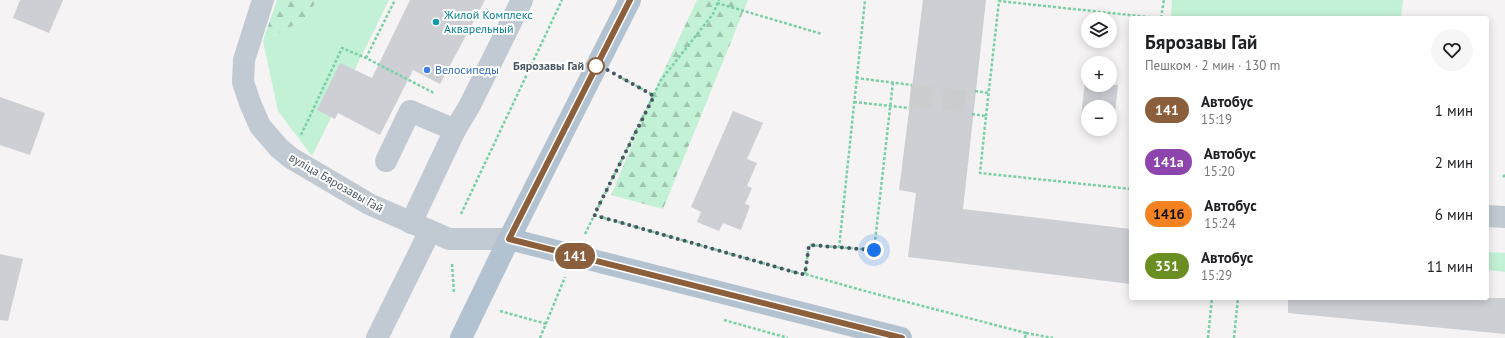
<!DOCTYPE html>
<html lang="ru">
<head>
<meta charset="utf-8">
<style>
	body { margin:0; font-family:"PT Sans",sans-serif; background:#f6f6f6; color:#202124; height:100vh; display:flex; flex-direction:column; font-size:15px; white-space:nowrap }
	* { box-sizing:border-box; margin:0 }
	p { font-size:13px; color:#757577 }
	.icon { flex:none; width:22px; height:22px; fill:none; stroke:currentColor; stroke-width:2; stroke-linecap:round; stroke-linejoin:round }
	.map { position:relative; flex:1; overflow:hidden }
	.details { position:absolute; left:1129px; top:16px; width:360px; height:284px; display:flex; flex-direction:column; background:#fff; border-radius:4px; box-shadow:0 2px 10px #0003 }
	.details>* { flex:none }
	.badge { padding:0 8px; border-radius:13px; font-size:14px; line-height:26px }
	.buttons { position:absolute; left:1081px; top:12px; display:grid; gap:8px }
	.buttons a { display:grid; place-items:center; width:36px; height:36px; border-radius:50%; background:#fff; box-shadow:0 2px 10px #0003; font-size:20px }
	.you { position:absolute; width:20px; height:20px; margin:-10px; border:3px solid #fff; border-radius:50%; background:#1a73e8; box-shadow:0 0 0 6px #1a73e833 }
	.map>.badge { position:absolute; translate:-50% -50%; box-shadow:0 0 0 2px #fff }
	.round { display:grid; place-items:center; flex:none; width:42px; height:42px; border-radius:21px; background:#f6f6f6 }
	.head { display:flex; align-items:center; justify-content:space-between; height:68px; padding:0 16px }
	h1 { font-size:19px; font-weight:700; line-height:30px }
	ul { padding:0; list-style:none }
	li { display:flex; align-items:center; gap:12px; height:52px; padding:0 16px }
	li div { flex:1 }
	li b { display:block; font-size:15px }
	li em { font-style:normal }
	li .badge { min-width:44px; font-weight:700; text-align:center }
	.map>svg:first-child { display:block }
	.green { fill:#c3f1d5 }
	.forest { fill:url(#forest-firs) }
	.building { fill:#cdcfd5 }
	.lines { fill:none; stroke-linecap:round; stroke-linejoin:round }
	.minor-tunnel { stroke:#caccce; stroke-width:22; stroke-dasharray:22 11; stroke-linecap:butt }
	.path { stroke:#7ad0a6; stroke-width:2.5; stroke-dasharray:3 2; stroke-linecap:butt }
	.minor { stroke:#c1cad2; stroke-width:22 }
	.major { stroke:#b3c2d1; stroke-width:22 }
	.line-casing { stroke:#fff; stroke-width:9 }
	.line { stroke:#8b5e3c; stroke-width:6 }
	.walk { stroke:#4a5661; stroke-width:4; stroke-dasharray:0 7.2 }
	.culture-dot { fill:#0f9aa8; stroke:#fff; stroke-width:1.5 }
	.stop-dot { fill:#fff; stroke:#8b5e3c; stroke-width:2 }
	.shop-dot { fill:#3f7fe0; stroke:#fff; stroke-width:1.5 }
	.labels { text-anchor:middle; stroke-width:4; stroke-linejoin:round; paint-order:stroke }
	.culture-label { font-size:12px; fill:#0d838f; stroke:#fff; text-anchor:start }
	.stop-label { font-size:12px; font-weight:bold; fill:#4a5661; stroke:#fff; text-anchor:end }
	.shop-label { font-size:12px; fill:#366cbe; stroke:#fff; text-anchor:start }
	.street-label { font-size:12px; fill:#4a5661; stroke:#fff }
</style>
</head>
<body>
<div class="map">
<svg width="1505" height="338" viewBox="0 0 1505 338">
	<defs>
		<pattern id="forest-firs" width="22" height="20" patternUnits="userSpaceOnUse"><rect width="22" height="20" fill="#c3f1d5"/><path d="M5 1l3.5 6h-7zM16 11l3.5 6h-7z" fill="#a0c6b0"/></pattern>
	</defs>
	<rect width="100%" height="100%" fill="#f5f3f3"/>
	<g class="green">
		<path d="M317 0H389L312 156 278 111 263 41 304 20Z"/>
		<path d="M1172 0H1403L1401 18H1171Z"/>
		<path d="M1487 252 1505 253V272L1487 270Z"/>
	</g>
	<g class="forest">
		<path d="M277 0H317L304 20 263 41Z"/>
		<path d="M697 0H748L663 209 611 195 659 81Z"/>
	</g>
	<g class="building">
		<path d="M20 0H63L49 33 13 18Z"/>
		<path d="M410 0H485L440 84 413 70 380 135 338 113 335 119 317 110 340 63 372 78Z"/>
		<path d="M923 0H986L963 209 1131 229V284L908 257 916 193 899 190Z"/>
		<path d="M1085 81 1088 82V85H1118L1114 121 1110 120V107H1088V118L1081 117Z"/>
		<path d="M0 97 45 113 30 155 0 145Z"/>
		<path d="M733 111 763 123 747 159 757 163 747 186 752 188 745 204 750 206 741 230 723 223 719 231 697 222 701 212 691 207Z"/>
		<path d="M0 254 23 259 8 321 0 320Z"/>
		<path d="M1288 298H1505V334L1288 313Z"/>
	</g>
	<g class="lines">
		<path class="minor-tunnel" d="M910 96 974 102"/>
		<g class="path">
			<path d="M717 3 822 34"/>
			<path d="M1161 18 1164 0"/>
			<path d="M366 58 395 0"/>
			<path d="M618 76 655 96"/>
			<path d="M856 78 912 85"/>
			<path d="M975 91 989 93"/>
			<path d="M854 102 909 108"/>
			<path d="M972 114 986 116 980 173 1131 189"/>
			<path d="M986 116 999 1 1157 18"/>
			<path d="M301 135 342 48 366 58 434 93"/>
			<path d="M1503 177 1505 175"/>
			<path d="M461 214 562 0"/>
			<path d="M594 215 801 274H805L861 290 1026 333 1025 338"/>
			<path d="M585 234 661 80 713 14 719 0"/>
			<path d="M839 248 865 0"/>
			<path d="M452 264 454 294"/>
			<path d="M805 274 809 245 874 250 893 82"/>
			<path d="M500 311 547 324"/>
			<path d="M724 320 788 338"/>
			<path d="M1026 333 1053 338"/>
			<path d="M540 338 565 277"/>
			<path d="M1208 338 1212 298"/>
			<path d="M1234 338 1238 298"/>
		</g>
		<g class="minor">
			<path d="M263 0 244 60 243 82 250 103 260 126 279 148 291 158 369 204 449 239H509"/>
			<path d="M386 161 410 111 455 130"/>
			<path d="M1487 216 1505 217"/>
			<path d="M411 223 455 130 470 105 522 0"/>
			<path d="M377 338 430 231"/>
		</g>
		<g class="major">
			<path d="M509 239 901 338"/>
			<path d="M461 338 509 239 630 0"/>
		</g>
	</g>
	<g class="lines">
		<defs>
			<path id="line" d="M630 0 509 239 902 338"/>
		</defs>
		<use href="#line" class="line-casing"/>
		<use href="#line" class="line"/>
		<path class="walk" d="M596 66 597 64 654 96 594 215 801 274H805L809 245 874 250"/>
	</g>
	<circle class="culture-dot" cx="436" cy="22" r="4"/>
	<circle class="stop-dot" cx="596" cy="66" r="8"/>
	<circle class="shop-dot" cx="427" cy="70" r="4"/>
	<g class="labels">
		<g class="culture-label">
			<text x="444" y="19">Жилой Комплекс<tspan x="444" dy="14">Акварельный</tspan></text>
		</g>
		<g class="stop-label">
			<text x="584" y="70">Бярозавы Гай</text>
		</g>
		<g class="shop-label">
			<text x="435" y="74">Велосипеды</text>
		</g>
		<g class="street-label">
			<text transform="translate(336 183) rotate(30)" y="4">вуліца Бярозавы Гай</text>
		</g>
	</g>
</svg>
<div class="buttons">
<a><svg class="icon" aria-label="layers" viewBox="0 0 24 24"><path d="M12 4l9 5-9 5-9-5zM3 14l9 5 9-5"/></svg></a>
<a>+</a>
<a>−</a>
</div>
<div class="you" style="left:874px;top:250px"></div>
<b class="badge" style="left:575px;top:256px;background:#8b5e3c;color:#fff">141</b>
<section class="details">
<div class="head"><div><h1>Бярозавы Гай</h1><p>Пешком · 2 мин · 130 m</p></div><a class="round"><svg class="icon" aria-label="heart" viewBox="0 0 24 24"><path d="M12 20l-8-8c-3-5 5-10 8-4 3-6 11-1 8 4z"/></svg></a></div>
<ul>
<li><span class="badge" style="background:#8b5e3c;color:#fff">141</span><div><b>Автобус</b><p>15:19</p></div><em>1 мин</em></li>
<li><span class="badge" style="background:#8e44ad;color:#fff">141а</span><div><b>Автобус</b><p>15:20</p></div><em>2 мин</em></li>
<li><span class="badge" style="background:#f58220;color:#111">141б</span><div><b>Автобус</b><p>15:24</p></div><em>6 мин</em></li>
<li><span class="badge" style="background:#6b8e23;color:#fff">351</span><div><b>Автобус</b><p>15:29</p></div><em>11 мин</em></li>
</ul>
</section>
</div>
</body>
</html>
